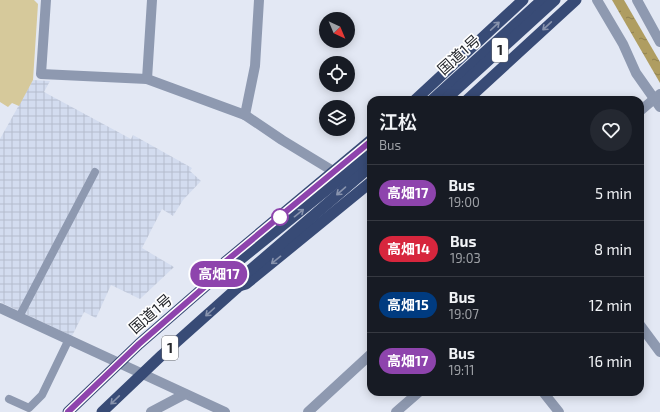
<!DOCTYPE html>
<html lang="en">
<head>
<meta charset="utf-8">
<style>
	body { margin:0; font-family:"Exo 2","Noto Sans JP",sans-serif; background:#242831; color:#f1f3f6; height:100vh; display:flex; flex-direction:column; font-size:15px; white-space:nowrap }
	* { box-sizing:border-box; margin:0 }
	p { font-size:13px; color:#9ea1a6 }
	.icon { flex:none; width:22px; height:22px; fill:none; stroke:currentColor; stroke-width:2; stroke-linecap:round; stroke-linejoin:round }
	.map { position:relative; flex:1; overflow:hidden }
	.drawer { position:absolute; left:367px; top:96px; width:277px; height:300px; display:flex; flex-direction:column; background:#171b24; border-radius:12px; box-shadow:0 2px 10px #0003 }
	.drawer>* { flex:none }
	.badge { padding:0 8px; border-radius:13px; font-size:14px; line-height:26px }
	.needle { width:26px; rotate:136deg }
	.controls { position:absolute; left:319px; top:12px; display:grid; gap:8px }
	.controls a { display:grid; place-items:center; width:36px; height:36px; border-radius:50%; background:#171b24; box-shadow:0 2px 10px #0003; font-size:20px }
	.map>.badge { position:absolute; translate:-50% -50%; box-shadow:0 0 0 2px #fff }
	.round { display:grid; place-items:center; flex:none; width:42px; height:42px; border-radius:21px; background:#242831 }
	.headline { display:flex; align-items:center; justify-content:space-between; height:68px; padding:0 12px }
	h1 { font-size:19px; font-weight:600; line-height:30px }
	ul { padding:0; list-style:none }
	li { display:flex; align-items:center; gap:12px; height:56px; padding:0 12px; border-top:1px solid #363941 }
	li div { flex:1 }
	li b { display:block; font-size:15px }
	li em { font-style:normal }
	li .badge { min-width:44px; font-weight:700; text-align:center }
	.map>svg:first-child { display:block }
	.industrial { fill:url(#industrial-grid) }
	.park { fill:#d6c99b }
	.water { fill:url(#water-ripples) }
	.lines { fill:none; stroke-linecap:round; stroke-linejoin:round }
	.service { stroke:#8e99b0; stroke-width:8 }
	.minor { stroke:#8e99b0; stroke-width:10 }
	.trunk { stroke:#384b76; stroke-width:11 }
	.oneway { stroke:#8893ad }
	.line-casing { stroke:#fff; stroke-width:9 }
	.line { stroke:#8e44ad; stroke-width:6 }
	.stop-dot { fill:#fff; stroke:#8e44ad; stroke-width:2 }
	.labels { text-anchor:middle; stroke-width:3.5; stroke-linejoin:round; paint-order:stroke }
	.shield { fill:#fff; stroke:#67686c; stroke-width:1 }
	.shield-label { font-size:14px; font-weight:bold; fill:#26282d }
	.street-label { font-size:15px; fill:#26282d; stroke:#fff }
</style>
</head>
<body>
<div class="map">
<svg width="660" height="412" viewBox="0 0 660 412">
	<defs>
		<pattern id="industrial-grid" width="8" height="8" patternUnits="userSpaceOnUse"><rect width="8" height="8" fill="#d3dcef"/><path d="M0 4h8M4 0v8" fill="none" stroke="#b5bdcd"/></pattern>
		<pattern id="water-ripples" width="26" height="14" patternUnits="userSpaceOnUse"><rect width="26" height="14" fill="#af9d61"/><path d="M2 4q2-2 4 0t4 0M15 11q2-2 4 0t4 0" fill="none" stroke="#8e8050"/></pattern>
	</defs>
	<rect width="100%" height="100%" fill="#e3e8f4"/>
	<path class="industrial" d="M33 80 50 81 44 92 131 139 133 135 192 168 190 171 201 181 183 200 173 216 162 209 142 248 174 267 140 299 111 285 96 318 84 312 72 336 0 302V139Z"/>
	<path class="park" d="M0 0H34L38 4 33 80 19 106 12 103 8 107 0 102Z"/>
	<path class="water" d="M612 0H624L660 62V83Z"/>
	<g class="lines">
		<g class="service">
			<path d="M19 317 95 172"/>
			<path d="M9 399 29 408 42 395 69 339"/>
		</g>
		<g class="minor">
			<path d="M46 0 41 74 147 79 245 115 282 140 333 171"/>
			<path d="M597 0 623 44 636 73 660 107"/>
			<path d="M637 0 660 42"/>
			<path d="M147 79 152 0"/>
			<path d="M640 111 660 94"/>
			<path d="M245 115 255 66 259 0"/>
			<path d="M0 308C75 342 150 378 225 412"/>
			<path d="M640 325 660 352"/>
			<path d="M543 392 559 412"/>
			<path d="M151 412 185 394"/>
			<path d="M308 412 371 354"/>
			<path d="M396 412 419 392"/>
		</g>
		<g class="trunk">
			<path d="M415 100 523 0"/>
			<path d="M432 100 542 0"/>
			<path d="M445 100 555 0"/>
			<path d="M467 100 576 0"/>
			<path d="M225 265V262L371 140"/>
			<path d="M239 286 246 284 371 182"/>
			<path d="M68 412 139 344 224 270 231 267 371 154"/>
			<path d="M102 412 162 355 236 289 239 286 241 278 371 166"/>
		</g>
	</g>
	<defs><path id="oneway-shaft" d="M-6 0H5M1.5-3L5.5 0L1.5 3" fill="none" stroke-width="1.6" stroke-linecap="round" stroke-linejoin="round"/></defs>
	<g class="oneway">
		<use href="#oneway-shaft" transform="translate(495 26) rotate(-43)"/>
		<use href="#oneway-shaft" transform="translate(547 26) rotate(137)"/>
		<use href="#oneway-shaft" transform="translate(341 191) rotate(139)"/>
		<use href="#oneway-shaft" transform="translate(299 213) rotate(-39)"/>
		<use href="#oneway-shaft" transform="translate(276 260) rotate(141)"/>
		<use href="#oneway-shaft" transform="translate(210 312) rotate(138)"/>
		<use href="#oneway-shaft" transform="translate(115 400) rotate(136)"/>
	</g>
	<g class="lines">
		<defs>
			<path id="line" d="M68 412 139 344 224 270 225 262 371 141"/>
		</defs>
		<use href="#line" class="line-casing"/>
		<use href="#line" class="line"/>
	</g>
	<circle class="stop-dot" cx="280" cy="217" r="8"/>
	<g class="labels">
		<g class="shield">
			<rect x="492" y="38" width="16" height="24" rx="3"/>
			<rect x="162" y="336" width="16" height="24" rx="3"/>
		</g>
		<g class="shield-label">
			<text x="500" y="55">1</text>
			<text x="170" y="353">1</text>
		</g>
		<g class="street-label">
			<text transform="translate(459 55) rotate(-42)" y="5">国道1号</text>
			<text transform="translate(151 314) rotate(-41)" y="5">国道1号</text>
		</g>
	</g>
</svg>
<div class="controls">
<a><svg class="needle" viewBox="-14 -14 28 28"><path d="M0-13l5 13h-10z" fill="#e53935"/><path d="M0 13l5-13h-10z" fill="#9ea1a6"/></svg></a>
<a><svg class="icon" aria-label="locate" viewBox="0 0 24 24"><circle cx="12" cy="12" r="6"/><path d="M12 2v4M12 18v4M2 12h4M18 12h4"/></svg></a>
<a><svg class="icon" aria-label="layers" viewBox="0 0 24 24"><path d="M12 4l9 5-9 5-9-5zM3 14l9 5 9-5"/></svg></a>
</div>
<b class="badge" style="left:219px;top:274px;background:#8e44ad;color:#fff">高畑17</b>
<section class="drawer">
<div class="headline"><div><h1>江松</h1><p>Bus</p></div><a class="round"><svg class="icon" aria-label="heart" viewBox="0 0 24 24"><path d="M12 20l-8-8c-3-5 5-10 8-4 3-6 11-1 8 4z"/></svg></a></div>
<ul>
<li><span class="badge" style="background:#8e44ad;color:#fff">高畑17</span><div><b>Bus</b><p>19:00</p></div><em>5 min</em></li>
<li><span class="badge" style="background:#d7263d;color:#fff">高畑14</span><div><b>Bus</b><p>19:03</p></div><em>8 min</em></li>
<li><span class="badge" style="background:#003b80;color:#fff">高畑15</span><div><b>Bus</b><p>19:07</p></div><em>12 min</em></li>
<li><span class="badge" style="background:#8e44ad;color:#fff">高畑17</span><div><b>Bus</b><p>19:11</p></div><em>16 min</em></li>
</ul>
</section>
</div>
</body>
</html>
